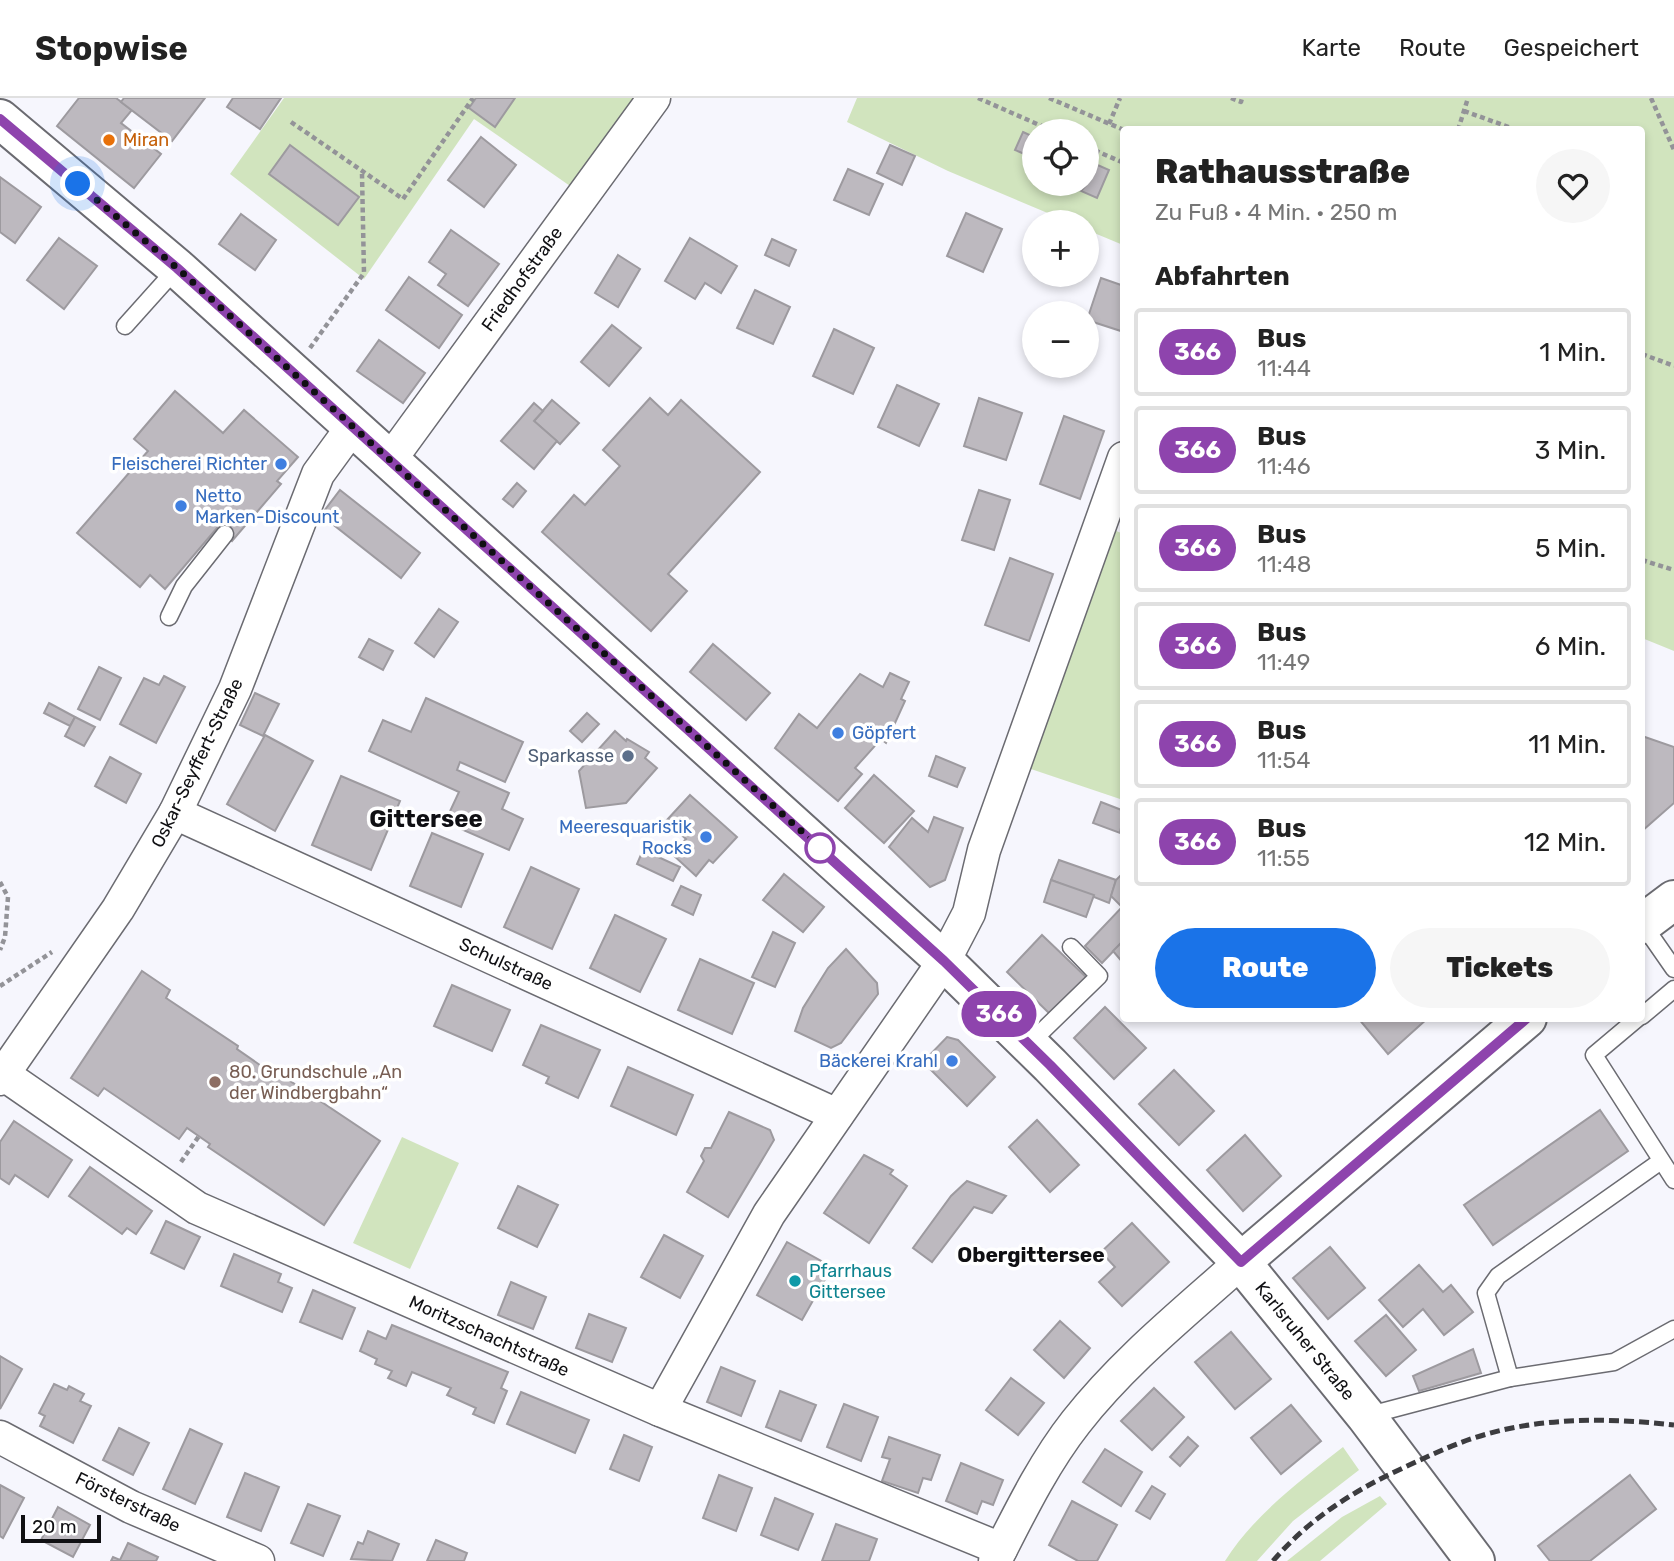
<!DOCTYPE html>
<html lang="de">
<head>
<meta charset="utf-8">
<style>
	body { margin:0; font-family:Rubik,sans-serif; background:#f6f6f6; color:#222; height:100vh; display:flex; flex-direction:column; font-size:26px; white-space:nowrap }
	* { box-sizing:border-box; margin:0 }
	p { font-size:23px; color:#767676 }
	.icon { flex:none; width:38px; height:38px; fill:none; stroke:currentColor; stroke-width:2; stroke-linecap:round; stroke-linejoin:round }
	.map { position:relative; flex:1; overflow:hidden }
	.panel { position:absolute; left:1120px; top:28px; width:525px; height:896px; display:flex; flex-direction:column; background:#fff; border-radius:7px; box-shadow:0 4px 10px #0003 }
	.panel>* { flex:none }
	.badge { padding:0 14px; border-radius:23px; font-size:24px; line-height:46px }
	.controls { position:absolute; left:1022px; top:21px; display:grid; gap:14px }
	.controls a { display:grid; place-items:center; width:77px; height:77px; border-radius:50%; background:#fff; box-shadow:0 4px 10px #0003; font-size:35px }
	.scale { position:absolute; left:21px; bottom:18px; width:80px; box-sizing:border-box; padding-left:7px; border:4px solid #101013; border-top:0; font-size:19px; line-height:24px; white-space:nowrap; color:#101013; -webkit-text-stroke:5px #fff; paint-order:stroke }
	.you { position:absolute; width:35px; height:35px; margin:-18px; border:5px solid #fff; border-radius:50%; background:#1a73e8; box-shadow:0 0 0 10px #1a73e833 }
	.map>.badge { position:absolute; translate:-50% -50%; box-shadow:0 0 0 4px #fff }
	h2 { padding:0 35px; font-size:26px; line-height:63px }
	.round { display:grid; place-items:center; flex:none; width:74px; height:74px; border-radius:37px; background:#f6f6f6 }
	.summary { display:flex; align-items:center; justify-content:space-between; height:119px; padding:0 35px }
	h1 { font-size:33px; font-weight:800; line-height:52px }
	.primary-button { display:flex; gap:14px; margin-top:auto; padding:14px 35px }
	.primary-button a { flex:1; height:80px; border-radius:42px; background:#1a73e8; color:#fff; font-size:28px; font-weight:800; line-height:80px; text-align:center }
	.primary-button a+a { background:#f6f6f6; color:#222 }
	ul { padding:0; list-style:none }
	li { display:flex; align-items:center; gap:21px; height:88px; margin:0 14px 10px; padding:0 21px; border:4px solid #e0e0e0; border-radius:7px }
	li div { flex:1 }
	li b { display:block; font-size:26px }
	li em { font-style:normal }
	li .badge { min-width:77px; font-weight:700; text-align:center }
	header { display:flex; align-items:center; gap:42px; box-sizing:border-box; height:98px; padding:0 35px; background:#fff; border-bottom:2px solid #e0e0e0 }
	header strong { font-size:33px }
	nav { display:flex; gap:38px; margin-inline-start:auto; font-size:24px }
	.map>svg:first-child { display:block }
	.green { fill:#d1e4be; fill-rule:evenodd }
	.building { fill:#bdb9bf; stroke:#9d9a9f; stroke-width:2 }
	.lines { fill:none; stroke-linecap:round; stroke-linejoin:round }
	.lane-casing { stroke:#6b6b71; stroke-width:19 }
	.street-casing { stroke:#6b6b71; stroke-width:35 }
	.secondary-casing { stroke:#6b6b71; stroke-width:42 }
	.path { stroke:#939398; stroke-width:4.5; stroke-dasharray:5 3.5; stroke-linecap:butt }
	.lane { stroke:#fff; stroke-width:16 }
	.street { stroke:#fff; stroke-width:32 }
	.secondary { stroke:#fff; stroke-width:38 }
	.rail { stroke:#3c3c3f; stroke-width:5; stroke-dasharray:10 5; stroke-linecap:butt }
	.line-casing { stroke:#fff; stroke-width:16 }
	.line { stroke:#8e44ad; stroke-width:10 }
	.walk { stroke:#101013; stroke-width:7; stroke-dasharray:0 12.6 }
	.food-dot { fill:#e8710a; stroke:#fff; stroke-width:2.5 }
	.shop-dot { fill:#3f7fe0; stroke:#fff; stroke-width:2.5 }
	.service-dot { fill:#5c6f8a; stroke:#fff; stroke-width:2.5 }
	.stop-dot { fill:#fff; stroke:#8e44ad; stroke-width:3.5 }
	.education-dot { fill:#8d6e63; stroke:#fff; stroke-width:2.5 }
	.culture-dot { fill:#0f9aa8; stroke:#fff; stroke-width:2.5 }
	.labels { text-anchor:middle; stroke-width:7; stroke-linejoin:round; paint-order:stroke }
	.food-label { font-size:18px; fill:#c56008; stroke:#fff; text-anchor:start }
	.street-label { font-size:18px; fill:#101013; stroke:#fff }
	.shop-label { font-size:18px; fill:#366cbe; stroke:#fff; text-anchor:end }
	.service-label { font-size:18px; fill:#4e5e75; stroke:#fff; text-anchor:end }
	.education-label { font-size:18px; fill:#785e54; stroke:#fff; text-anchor:start }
	.culture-label { font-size:18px; fill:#0d838f; stroke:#fff; text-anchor:start }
	.quarter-label { font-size:21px; font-weight:bold; fill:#101013; stroke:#fff }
	.district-label { font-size:24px; font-weight:bold; fill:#101013; stroke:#fff }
</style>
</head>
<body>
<header>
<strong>Stopwise</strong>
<nav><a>Karte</a><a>Route</a><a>Gespeichert</a></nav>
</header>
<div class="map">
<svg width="1674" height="1463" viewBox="0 0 1674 1463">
	<rect width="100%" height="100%" fill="#f6f6fd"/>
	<g class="green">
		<path d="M284 0H654L583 97 474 21 364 181 230 76Z"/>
		<path d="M857 0H1674V553L1642 540V32H1124L1123 147 1087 132V124H1069L948 73 847 24ZM1034 33H1087V86H1034Z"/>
		<path d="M1111 431 1124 436 1123 702 1025 669Z"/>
		<path d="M402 1039 459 1065 410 1171 353 1145Z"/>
		<path d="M1343 1349 1359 1372 1293 1423 1257 1463H1225C1254 1417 1300 1383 1343 1349Z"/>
		<path d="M1380 1398 1387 1406 1320 1463H1287L1342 1419Z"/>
	</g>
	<g class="building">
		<path d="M79 0H116L132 12 121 25 161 56 134 90 57 28Z"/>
		<path d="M124 0H205L172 43 121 4Z"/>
		<path d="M233 0H281L260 31 227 9Z"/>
		<path d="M476 0H515L495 29 469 10Z"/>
		<path d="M1023 34 1034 39 1029 58 1015 52Z"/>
		<path d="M481 39 516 67 484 109 448 82Z"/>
		<path d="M290 47 359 99 338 127 269 76Z"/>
		<path d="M890 47 915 58 902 87 877 75Z"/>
		<path d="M1093 65 1109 72 1097 100 1081 93 1087 86Z"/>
		<path d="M848 71 883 86 869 117 834 102Z"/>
		<path d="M0 79 41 109 15 145 0 134Z"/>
		<path d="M966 115 1002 131 983 174 947 158Z"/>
		<path d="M241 116 276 142 255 172 219 146Z"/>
		<path d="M451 132 499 166 468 208 438 187 446 176 429 164Z"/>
		<path d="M59 140 97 168 64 211 27 182Z"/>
		<path d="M690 140 737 168 721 195 705 185 695 201 665 183Z"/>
		<path d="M772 141 796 152 789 168 765 157Z"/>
		<path d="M618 157 640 171 618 209 595 195Z"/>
		<path d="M409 179 462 217 439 250 386 212Z"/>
		<path d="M1101 180 1124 188V234L1087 222Z"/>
		<path d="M755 192 790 209 773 246 737 230Z"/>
		<path d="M612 227 641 250 609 288 581 264Z"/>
		<path d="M834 231 874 250 853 296 813 278Z"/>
		<path d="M379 242 425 275 403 305 357 273Z"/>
		<path d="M897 287 939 306 919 348 878 329Z"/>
		<path d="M175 293 223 335 244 312 298 359 277 383 281 386 232 443 217 430 165 491 150 477 140 489 77 435 148 353 134 341Z"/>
		<path d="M650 300 668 317 681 302 760 374 668 476 687 493 651 533 542 434 574 397 585 407 620 368 603 352Z"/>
		<path d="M979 300 1022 315 1006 362 964 348Z"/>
		<path d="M552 302 579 325 560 346 534 323Z"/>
		<path d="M534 305 543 313 534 323 557 343 534 371 501 343Z"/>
		<path d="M1064 318 1104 333 1080 401 1040 386Z"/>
		<path d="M517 385 526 393 513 409 503 401Z"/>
		<path d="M340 392 420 455 401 480 321 417Z"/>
		<path d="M979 392 1010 402 994 452 962 442Z"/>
		<path d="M1010 460 1053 476 1029 543 985 527Z"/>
		<path d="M439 511 458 524 434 559 415 545Z"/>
		<path d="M369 541 393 553 383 572 359 559Z"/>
		<path d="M713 546 770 595 746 622 690 574Z"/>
		<path d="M99 569 121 580 100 622 78 611Z"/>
		<path d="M890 575 909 584 901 601 905 603 886 645 881 641 855 670 862 676 838 703 775 650 799 616 817 630 860 576 883 589Z"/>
		<path d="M164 578 185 589 156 645 120 626 144 580 159 587Z"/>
		<path d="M255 595 279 606 263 638 240 627Z"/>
		<path d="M426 600 523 644 505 684 460 664 457 672 509 695 502 711 523 721 509 752 445 724 459 694 369 653 383 622 411 634Z"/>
		<path d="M49 605 75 619 70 628 44 615Z"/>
		<path d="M587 615 599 626 582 644 570 633Z"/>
		<path d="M75 619 95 629 84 648 65 638Z"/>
		<path d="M615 633 626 643 627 641 649 654 645 660 657 670 626 705 586 710 579 673Z"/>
		<path d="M265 637 313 663 275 733 227 706Z"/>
		<path d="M1642 638 1674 649V705L1642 733Z"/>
		<path d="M936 658 965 670 957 689 929 678Z"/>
		<path d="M110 659 141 676 126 705 95 688Z"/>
		<path d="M874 677 914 713 884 745 845 710Z"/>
		<path d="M341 678 400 703 371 772 312 747Z"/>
		<path d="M690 697 737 739 713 765 709 762 696 778 672 756 686 741 666 723Z"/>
		<path d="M1101 704 1124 713 1120 735 1093 725Z"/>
		<path d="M934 719 963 730 945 782 930 789 889 749 912 720 928 734Z"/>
		<path d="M432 735 483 756 461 809 410 788Z"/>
		<path d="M643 752 680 769 673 783 637 766Z"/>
		<path d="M1059 762 1116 782 1109 805 1051 782Z"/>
		<path d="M531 769 579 791 552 851 504 829Z"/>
		<path d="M1123 775 1124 810H1123L1111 798 1116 782Z"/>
		<path d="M784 776 824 809 803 834 763 802Z"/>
		<path d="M1051 782 1094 797 1086 819 1044 804Z"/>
		<path d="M681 788 701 797 693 817 672 807Z"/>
		<path d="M1122 809 1124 842 1102 865 1085 848Z"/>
		<path d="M615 817 666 841 640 894 590 870Z"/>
		<path d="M773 834 795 845 775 889 752 879Z"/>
		<path d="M1042 837 1087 880 1051 917 1007 874Z"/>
		<path d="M1124 842V866L1113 853Z"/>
		<path d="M846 851 877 885 878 896 841 945 831 950 795 933 803 910 828 870Z"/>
		<path d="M700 861 754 885 732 936 678 912Z"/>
		<path d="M142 873 170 892 166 900 238 948 237 951 267 972 269 969 380 1043 324 1127 208 1049 210 1046 187 1030 179 1041 104 990 98 998 71 980Z"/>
		<path d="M452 887 510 912 492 953 434 928Z"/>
		<path d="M1105 909 1146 950 1114 981 1074 940Z"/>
		<path d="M1358 920H1428L1388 956Z"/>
		<path d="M541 927 600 952 578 1000 546 985 549 979 523 967Z"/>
		<path d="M947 939 958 942 995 979 967 1008 923 964Z"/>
		<path d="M628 969 693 997 676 1037 611 1008Z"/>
		<path d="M1174 972 1214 1013 1179 1047 1139 1006Z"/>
		<path d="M1600 1012 1628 1053 1493 1147 1464 1107Z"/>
		<path d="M729 1014 770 1032 774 1042 728 1119 687 1094 704 1063 701 1058 705 1050H711Z"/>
		<path d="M1037 1022 1079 1067 1050 1094 1009 1049Z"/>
		<path d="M14 1023 72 1062 48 1099 15 1077 9 1086 0 1080V1044Z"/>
		<path d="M1245 1037 1281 1078 1243 1113 1207 1072Z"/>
		<path d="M864 1057 893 1072 890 1076 907 1088 869 1145 824 1115Z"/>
		<path d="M90 1069 152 1113 136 1136 127 1130 122 1136 69 1098Z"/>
		<path d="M967 1083 1006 1098 992 1115 974 1109 932 1164 913 1150 951 1098Z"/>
		<path d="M518 1088 558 1107 537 1149 498 1130Z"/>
		<path d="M166 1123 200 1139 184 1171 151 1155Z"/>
		<path d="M1132 1125 1169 1164 1122 1208 1099 1184 1115 1169 1101 1154Z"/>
		<path d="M664 1137 703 1158 680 1200 641 1179Z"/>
		<path d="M787 1144 832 1169 802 1222 757 1197Z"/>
		<path d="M1330 1149 1365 1190 1328 1221 1293 1180Z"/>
		<path d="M234 1156 281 1176 278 1184 292 1190 282 1214 221 1188Z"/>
		<path d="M1419 1167 1443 1194 1451 1187 1473 1214 1444 1237 1423 1211 1403 1229 1379 1202Z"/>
		<path d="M511 1184 546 1199 533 1231 498 1217Z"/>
		<path d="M313 1192 355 1210 342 1241 300 1224Z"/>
		<path d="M589 1216 626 1230 612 1264 576 1250Z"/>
		<path d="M1386 1217 1416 1252 1386 1278 1355 1243Z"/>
		<path d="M1060 1223 1090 1250 1064 1280 1034 1252Z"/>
		<path d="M392 1227 508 1274 501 1290 507 1293 494 1325 473 1316 476 1310 447 1297 451 1290 412 1274 406 1288 388 1280 392 1273 375 1266 377 1261 360 1253 368 1233 386 1241Z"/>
		<path d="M1231 1234 1271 1281 1235 1311 1195 1264Z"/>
		<path d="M1473 1251 1481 1275 1419 1293 1413 1278Z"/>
		<path d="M0 1258 22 1271 0 1311Z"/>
		<path d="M721 1269 755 1283 741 1318 707 1304Z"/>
		<path d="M1011 1280 1044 1305 1018 1337 986 1312Z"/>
		<path d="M54 1286 67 1292 69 1288 84 1296 80 1303 91 1308 73 1345 40 1328 45 1318 39 1315Z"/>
		<path d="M1154 1290 1184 1319 1152 1352 1121 1323Z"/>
		<path d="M780 1293 816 1307 801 1343 766 1329Z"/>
		<path d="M521 1294 589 1322 575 1355 507 1326Z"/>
		<path d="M844 1306 878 1319 861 1363 827 1349Z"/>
		<path d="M1291 1307 1321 1343 1281 1376 1251 1340Z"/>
		<path d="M119 1330 149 1345 133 1377 103 1362Z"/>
		<path d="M190 1331 222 1346 195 1406 163 1391Z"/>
		<path d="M624 1337 652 1349 639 1383 610 1371Z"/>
		<path d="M889 1339 940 1357 931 1382 923 1380 918 1395 882 1383 890 1361 882 1359Z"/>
		<path d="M1188 1339 1198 1348 1180 1368 1170 1359Z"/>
		<path d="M1105 1351 1142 1374 1121 1408 1083 1384Z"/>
		<path d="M961 1365 1003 1382 993 1407 982 1403 977 1416 946 1403Z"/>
		<path d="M245 1375 279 1389 261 1433 227 1419Z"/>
		<path d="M719 1377 752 1390 736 1433 703 1420Z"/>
		<path d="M1630 1377 1656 1411 1590 1463H1550L1538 1448Z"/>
		<path d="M0 1387 24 1400 3 1440 0 1438Z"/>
		<path d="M1152 1388 1165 1396 1150 1421 1136 1413Z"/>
		<path d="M775 1400 813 1416 798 1452 761 1437Z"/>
		<path d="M1072 1403 1117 1427 1097 1463H1078L1049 1447Z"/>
		<path d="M308 1406 340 1418 323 1458 291 1445Z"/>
		<path d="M58 1409 90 1427 73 1459 41 1442Z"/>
		<path d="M836 1426 877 1441 869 1463H822Z"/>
		<path d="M368 1433 399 1446 392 1463 351 1461 358 1444 363 1446Z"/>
		<path d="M436 1442 467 1455 464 1463H427Z"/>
		<path d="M128 1445 158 1459 156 1463H111L113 1459 120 1462Z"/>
	</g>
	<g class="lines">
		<defs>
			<g id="lane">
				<path d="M125 228 177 170"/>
				<path d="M169 519 184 488 225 436"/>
				<path d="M1642 825 1674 871"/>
				<path d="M1642 918 1674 891"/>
				<path d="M1638 920 1594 957 1674 1082"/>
				<path d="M1029 946 1099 878 1071 849"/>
				<path d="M1510 1280 1486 1195 1498 1178 1661 1063"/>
				<path d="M1366 1318 1510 1280 1614 1264 1674 1231"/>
			</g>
			<g id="street">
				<path d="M390 362 654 0"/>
				<path d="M175 715 837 1017"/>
				<path d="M3 976 197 1110 660 1312 1001 1451"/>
				<path d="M0 981 118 811 175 715 235 591 318 376 353 328"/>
				<path d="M660 1312 769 1116 944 863 969 815 984 752 1124 360"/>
				<path d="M0 1339 131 1409 258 1463"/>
				<path d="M995 1463C1019 1416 1043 1366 1076 1324 1123 1264 1184 1215 1241 1164"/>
			</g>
			<g id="secondary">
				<path d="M0 21 177 170 944 863 1050 967 1241 1164 1366 1318 1475 1463"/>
				<path d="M1642 826 1674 802"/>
				<path d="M1241 1164 1527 920"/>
			</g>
		</defs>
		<use href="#lane" class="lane-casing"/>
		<use href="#street" class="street-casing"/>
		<use href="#secondary" class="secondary-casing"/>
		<g class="path">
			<path d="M978 0 1053 33"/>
			<path d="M1049 0 1124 32"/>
			<path d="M1231 0 1241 4 1242 0"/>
			<path d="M1651 0 1674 52"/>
			<path d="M1464 13 1517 32"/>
			<path d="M291 24 403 101 473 0"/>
			<path d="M1109 26 1120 0"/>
			<path d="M1458 32 1468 0"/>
			<path d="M1087 49 1124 65"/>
			<path d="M310 250 364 175 362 76"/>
			<path d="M1642 256 1674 268"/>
			<path d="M1642 462 1674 472"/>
			<path d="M0 784 8 799 5 839 0 852"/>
			<path d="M0 888 52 854"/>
			<path d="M181 1064 199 1038"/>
		</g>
		<use href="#lane" class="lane"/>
		<use href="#street" class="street"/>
		<use href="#secondary" class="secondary"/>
		<path class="rail" d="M1273 1463C1309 1421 1353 1393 1403 1370 1431 1357 1458 1344 1487 1336 1547 1319 1613 1320 1674 1327"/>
	</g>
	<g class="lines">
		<defs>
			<path id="line" d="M0 21 177 170 944 863 1050 967 1241 1164 1527 920"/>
		</defs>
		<use href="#line" class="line-casing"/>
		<use href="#line" class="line"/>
		<path class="walk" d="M78 86 177 170 820 750"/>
	</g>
	<circle class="food-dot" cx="109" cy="42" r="7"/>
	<g class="shop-dot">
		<circle cx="281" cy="366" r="7"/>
		<circle cx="181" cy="408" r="7"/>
		<circle cx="838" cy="635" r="7"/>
		<circle cx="706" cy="739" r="7"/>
		<circle cx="952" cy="963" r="7"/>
	</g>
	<circle class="service-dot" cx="628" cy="658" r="7"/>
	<circle class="stop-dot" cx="820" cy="750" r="14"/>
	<circle class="education-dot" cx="215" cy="984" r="7"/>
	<circle class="culture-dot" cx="795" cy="1183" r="7"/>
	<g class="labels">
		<g class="food-label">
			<text x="123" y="48">Miran</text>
		</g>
		<g class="street-label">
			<text transform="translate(522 181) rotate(-54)" y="6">Friedhofstraße</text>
			<text transform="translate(197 665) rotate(-64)" y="6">Oskar-Seyffert-Straße</text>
			<text transform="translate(506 866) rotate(25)" y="6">Schulstraße</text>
			<text transform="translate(489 1238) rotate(24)" y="6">Moritzschachtstraße</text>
			<text transform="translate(1305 1243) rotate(51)" y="6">Karlsruher Straße</text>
			<text transform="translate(128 1404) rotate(26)" y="6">Försterstraße</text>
		</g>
		<g class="shop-label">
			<text x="267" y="372">Fleischerei Richter</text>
			<text x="195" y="404" text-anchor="start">Netto<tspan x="195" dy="21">Marken-Discount</tspan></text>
			<text x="852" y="641" text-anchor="start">Göpfert</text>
			<text x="692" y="735">Meeresquaristik<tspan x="692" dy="21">Rocks</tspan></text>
			<text x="938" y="969">Bäckerei Krahl</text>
		</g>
		<g class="service-label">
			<text x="614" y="664">Sparkasse</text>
		</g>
		<g class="education-label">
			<text x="229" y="980">80. Grundschule „An<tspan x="229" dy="21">der Windbergbahn“</tspan></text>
		</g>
		<g class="culture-label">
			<text x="809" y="1179">Pfarrhaus<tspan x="809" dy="21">Gittersee</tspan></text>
		</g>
		<g class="quarter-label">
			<text x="1031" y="1164">Obergittersee</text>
		</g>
		<g class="district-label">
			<text x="426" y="729">Gittersee</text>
		</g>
	</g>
</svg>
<div class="controls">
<a><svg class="icon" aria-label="locate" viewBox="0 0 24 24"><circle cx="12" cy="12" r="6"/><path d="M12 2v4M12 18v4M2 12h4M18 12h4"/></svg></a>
<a>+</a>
<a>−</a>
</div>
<div class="scale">20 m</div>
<div class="you" style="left:78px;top:86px"></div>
<b class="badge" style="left:999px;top:916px;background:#8e44ad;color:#fff">366</b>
<section class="panel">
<div class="summary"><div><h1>Rathausstraße</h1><p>Zu Fuß · 4 Min. · 250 m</p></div><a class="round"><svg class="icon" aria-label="heart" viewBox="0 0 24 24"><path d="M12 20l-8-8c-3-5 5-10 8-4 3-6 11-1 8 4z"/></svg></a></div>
<h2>Abfahrten</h2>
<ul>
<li><span class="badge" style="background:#8e44ad;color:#fff">366</span><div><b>Bus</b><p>11:44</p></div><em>1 Min.</em></li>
<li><span class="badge" style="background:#8e44ad;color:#fff">366</span><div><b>Bus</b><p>11:46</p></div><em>3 Min.</em></li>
<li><span class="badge" style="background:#8e44ad;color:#fff">366</span><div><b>Bus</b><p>11:48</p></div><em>5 Min.</em></li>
<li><span class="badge" style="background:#8e44ad;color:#fff">366</span><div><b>Bus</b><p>11:49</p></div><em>6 Min.</em></li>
<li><span class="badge" style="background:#8e44ad;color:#fff">366</span><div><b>Bus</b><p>11:54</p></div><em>11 Min.</em></li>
<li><span class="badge" style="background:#8e44ad;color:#fff">366</span><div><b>Bus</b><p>11:55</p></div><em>12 Min.</em></li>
</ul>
<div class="primary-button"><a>Route</a><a>Tickets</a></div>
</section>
</div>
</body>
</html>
